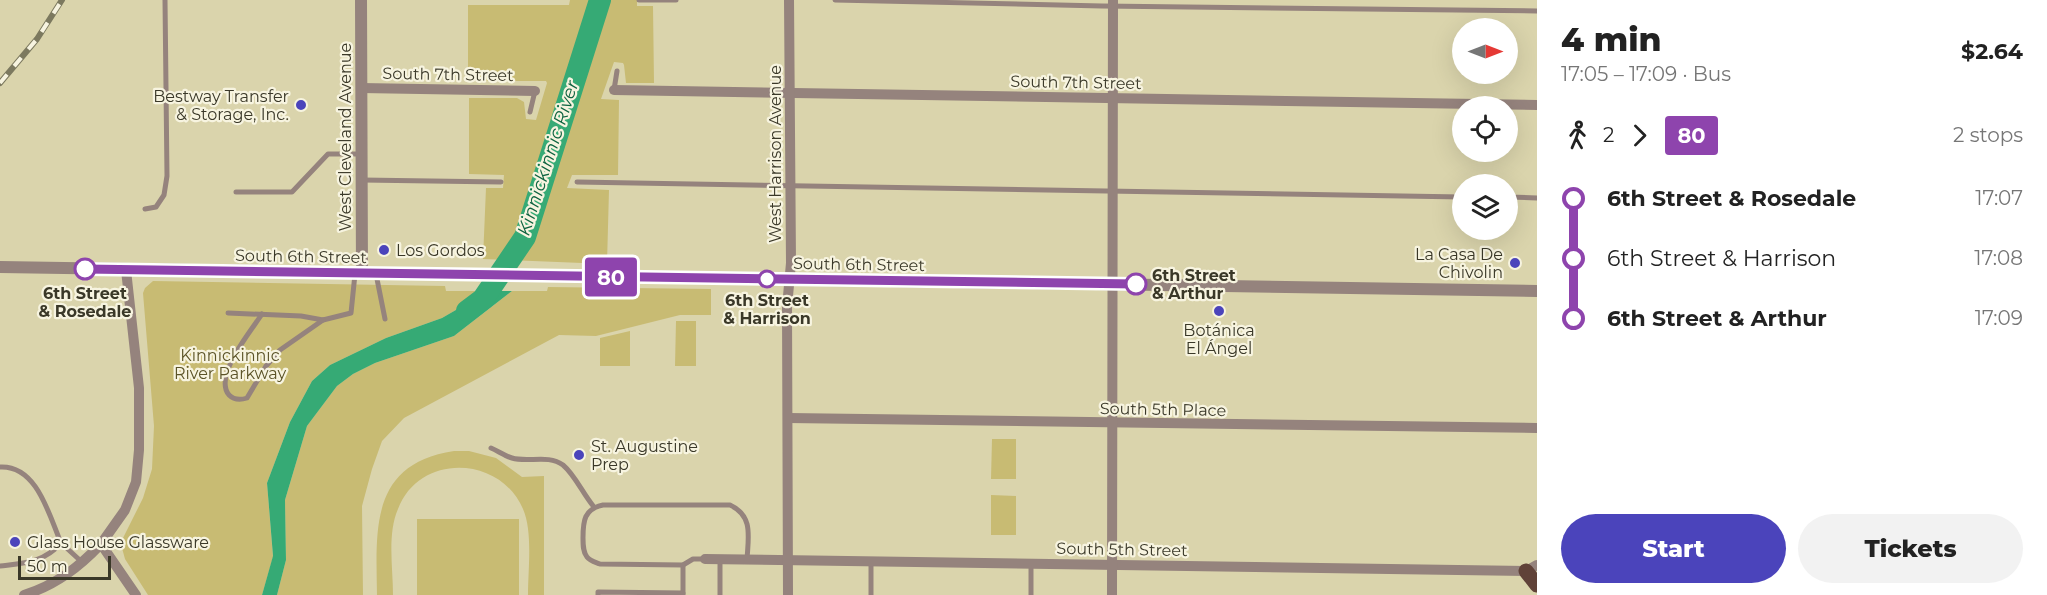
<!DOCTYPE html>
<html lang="en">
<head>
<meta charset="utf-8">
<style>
	body { margin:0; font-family:Montserrat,sans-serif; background:#f2f2f2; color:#222; height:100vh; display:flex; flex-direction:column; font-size:22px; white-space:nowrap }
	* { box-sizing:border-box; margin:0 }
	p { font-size:20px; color:#767676 }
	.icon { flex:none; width:33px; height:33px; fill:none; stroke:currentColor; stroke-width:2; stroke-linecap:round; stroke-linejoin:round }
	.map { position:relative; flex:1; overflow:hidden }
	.panel { display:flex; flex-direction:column; background:#fff; width:510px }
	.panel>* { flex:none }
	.badge { padding:0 12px; border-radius:4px; font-size:21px; line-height:39px }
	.needle { width:39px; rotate:90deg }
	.controls { position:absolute; left:1452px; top:18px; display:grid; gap:12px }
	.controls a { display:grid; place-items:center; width:66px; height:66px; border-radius:50%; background:#fff; box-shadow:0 6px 24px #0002; font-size:30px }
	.scale { position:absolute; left:18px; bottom:15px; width:93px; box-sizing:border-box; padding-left:6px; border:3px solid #3a3828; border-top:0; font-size:16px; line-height:21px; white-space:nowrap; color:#3a3828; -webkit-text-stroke:4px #f7f4e0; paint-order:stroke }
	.map>.badge { position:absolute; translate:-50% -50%; box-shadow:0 0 0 3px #fff }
	.legs { display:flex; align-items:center; gap:9px; height:66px; padding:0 24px; font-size:20px }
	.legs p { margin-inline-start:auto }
	.head { display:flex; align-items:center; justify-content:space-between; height:102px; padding:0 24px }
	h1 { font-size:33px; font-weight:800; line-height:45px }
	.button { display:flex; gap:12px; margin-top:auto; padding:12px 24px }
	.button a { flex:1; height:69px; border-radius:36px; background:#4b44bb; color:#fff; font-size:24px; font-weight:800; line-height:69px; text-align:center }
	.button a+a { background:#f2f2f2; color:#222 }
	ul { padding:0 24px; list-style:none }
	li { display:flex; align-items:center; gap:21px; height:60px; font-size:22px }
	li i { display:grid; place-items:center; width:9px; height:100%; margin:0 8px; background:currentColor }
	li i::after { content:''; width:15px; height:15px; margin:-8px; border:4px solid; border-radius:50%; background:#fff }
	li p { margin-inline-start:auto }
	li:first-child i { background:linear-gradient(#0000 50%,currentColor 0) }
	li:last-child i { background:linear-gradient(currentColor 50%,#0000 0) }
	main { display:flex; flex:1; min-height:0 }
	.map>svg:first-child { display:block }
	.green { fill:#c8bb73 }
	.water { fill:#36aa75 }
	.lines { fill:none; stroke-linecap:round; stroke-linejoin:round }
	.river { stroke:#36aa75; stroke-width:22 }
	.service { stroke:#95837d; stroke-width:5 }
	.minor { stroke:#95837d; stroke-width:10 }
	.tertiary { stroke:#95837d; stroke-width:12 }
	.primary { stroke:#604238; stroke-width:15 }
	.rail-casing { stroke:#7c795f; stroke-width:6 }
	.rail { stroke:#f7f4e0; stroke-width:4; stroke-dasharray:11; stroke-linecap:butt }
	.line-1-casing { stroke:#fff; stroke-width:14 }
	.line-1 { stroke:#8e44ad; stroke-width:9 }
	.poi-dot { fill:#4b44bb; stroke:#f7f4e0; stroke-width:2 }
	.stop-1-dot { fill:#fff; stroke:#8e44ad; stroke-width:3 }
	.labels { text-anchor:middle; stroke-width:4.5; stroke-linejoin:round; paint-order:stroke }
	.street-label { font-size:16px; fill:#3a3828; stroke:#f7f4e0 }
	.poi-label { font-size:16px; fill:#3a3828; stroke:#f7f4e0; text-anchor:start }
	.stop-label { font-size:16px; font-weight:bold; fill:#3a3828; stroke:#f7f4e0 }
	.park-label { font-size:16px; fill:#5b5327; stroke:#f7f4e0 }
	.water-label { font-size:18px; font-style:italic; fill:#0e6340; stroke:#f7f4e0 }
</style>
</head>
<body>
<main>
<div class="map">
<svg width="1537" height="595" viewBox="0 0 1537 595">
	<rect width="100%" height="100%" fill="#dad4ac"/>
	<g class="green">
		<path d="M570 0H637V6H653L654 83H626L624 65 623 63 614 62 601 99 619 100 618 175H572L567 188 609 190 607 264 483 259 486 188H503L504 175 469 174V98H517L524 102 526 119 536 120 547 83 546 81H468V5H569Z"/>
		<path d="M153 281 445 286 446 291H480L468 303 442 318 386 338 330 365 312 381 290 422 267 483 273 557 262 595H148L125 559 122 548 123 538 143 498 152 469 154 426 143 293 145 288Z"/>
		<path d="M548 287 711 289V315H680L596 336 559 335 404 418 382 441 372 469 362 506 363 595H277L286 560 285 500 307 426 337 386 353 374 375 363 454 336 512 291H547Z"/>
		<path d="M676 321H696V366H675Z"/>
		<path d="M630 331V366H600V338Z"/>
		<path d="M992 439H1016V479H991Z"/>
		<path d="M454 451H469L496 458 522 477 544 476V595H528C528 569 533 532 523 509 500 455 419 453 398 509 387 534 393 568 393 595H377C376 528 370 464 454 451Z"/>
		<path d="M991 495 1016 496V535H991Z"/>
		<rect x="417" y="519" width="102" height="76"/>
	</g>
	<path class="water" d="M480 291H512L454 336 375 363 353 374 337 386 307 426 285 500 286 560 277 595H262L273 556 267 483 290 422 312 381 330 365 386 338 442 318 468 303Z"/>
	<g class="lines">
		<path class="river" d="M467 311 483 299 525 237 600 0"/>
		<g class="service">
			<path d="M639 0H676"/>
			<path d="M835 0 1102 6 1537 11"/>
			<path d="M614 90 617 71"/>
			<path d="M530 112 535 91"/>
			<path d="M362 180 501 182"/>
			<path d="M577 182 1462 197"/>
			<path d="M236 192H292L328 154H362"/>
			<path d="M1508 197 1537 198"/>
			<path d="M145 209 156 207 164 195 167 176 165 0"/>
			<path d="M376 274 385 319"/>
			<path d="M228 313 301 316 323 320 351 313 355 274"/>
			<path d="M262 314C251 331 213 376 229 395 234 400 241 400 247 398L266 366 280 350 323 320"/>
			<path d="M491 448C498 451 505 456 512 458 528 463 548 454 563 465 575 475 583 494 594 507"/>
			<path d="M0 467C37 465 49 515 61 543"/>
			<path d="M705 559H693L683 565 600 564C595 562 590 561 587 557 583 552 583 545 583 538 583 521 584 509 603 505H730C754 516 748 538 747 560"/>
			<path d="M720 559V595"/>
			<path d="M1031 563V595"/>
			<path d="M0 566C25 563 43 563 61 543L83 563"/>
			<path d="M598 595V592L683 593"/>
			<path d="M683 595V565"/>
			<path d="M871 595V561"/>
		</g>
		<g class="minor">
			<path d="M361 88 535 91"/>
			<path d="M614 90 1537 105"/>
			<path d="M126 270 139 388V450L136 482 125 510 101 544 136 595"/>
			<path d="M788 418 1537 428"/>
			<path d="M705 559 1526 571 1537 565"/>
			<path d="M24 595C56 585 79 567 101 544"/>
			<path d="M788 595 787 307 791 263 789 0"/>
			<path d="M1112 595 1113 0"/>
		</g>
		<g class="tertiary">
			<path d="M361 0 362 274"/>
			<path d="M0 267 1537 291"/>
		</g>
		<path class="primary" d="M1526 571 1537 585"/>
		<defs>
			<path id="rail" d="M0 83 37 39 62 0"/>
		</defs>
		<use href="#rail" class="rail-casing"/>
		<use href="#rail" class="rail"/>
	</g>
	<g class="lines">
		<defs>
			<path id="line-1" d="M85 269 1136 284"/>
		</defs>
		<use href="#line-1" class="line-1-casing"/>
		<use href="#line-1" class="line-1"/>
	</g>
	<g class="poi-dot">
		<circle cx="301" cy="105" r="6"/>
		<circle cx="384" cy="250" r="6"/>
		<circle cx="1515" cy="263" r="6"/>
		<circle cx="1219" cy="311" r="6"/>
		<circle cx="579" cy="455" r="6"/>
		<circle cx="15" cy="542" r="6"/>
	</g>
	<g class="stop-1-dot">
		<circle cx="85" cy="269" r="10"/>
		<circle cx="767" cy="279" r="8"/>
		<circle cx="1136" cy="284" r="10"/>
	</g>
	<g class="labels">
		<g class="street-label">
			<text transform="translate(448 74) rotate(1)" y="6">South 7th Street</text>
			<text transform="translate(1076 82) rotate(1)" y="6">South 7th Street</text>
			<text transform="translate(345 137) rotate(-90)" y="6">West Cleveland Avenue</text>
			<text transform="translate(775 154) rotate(-90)" y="6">West Harrison Avenue</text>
			<text transform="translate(301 256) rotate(1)" y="6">South 6th Street</text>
			<text transform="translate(859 264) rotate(1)" y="6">South 6th Street</text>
			<text transform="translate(1163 409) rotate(1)" y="6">South 5th Place</text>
			<text transform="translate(1122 549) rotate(1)" y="6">South 5th Street</text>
		</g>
		<g class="poi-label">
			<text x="289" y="102" text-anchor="end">Bestway Transfer<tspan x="289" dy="18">&amp; Storage, Inc.</tspan></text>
			<text x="396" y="256">Los Gordos</text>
			<text x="1503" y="260" text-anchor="end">La Casa De<tspan x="1503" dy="18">Chivolin</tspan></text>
			<text x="1219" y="336" text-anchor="middle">Botánica<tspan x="1219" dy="18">El Ángel</tspan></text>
			<text x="591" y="452">St. Augustine<tspan x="591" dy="18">Prep</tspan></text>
			<text x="27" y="548">Glass House Glassware</text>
		</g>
		<g class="stop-label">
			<text x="1152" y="281" text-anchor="start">6th Street<tspan x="1152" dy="18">&amp; Arthur</tspan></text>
			<text x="85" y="299">6th Street<tspan x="85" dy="18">&amp; Rosedale</tspan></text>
			<text x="767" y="306">6th Street<tspan x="767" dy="18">&amp; Harrison</tspan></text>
		</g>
		<g class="park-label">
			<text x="230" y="361">Kinnickinnic<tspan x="230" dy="18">River Parkway</tspan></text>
		</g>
		<g class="water-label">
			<text transform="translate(548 158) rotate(-72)" y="6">Kinnickinnic River</text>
		</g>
	</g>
</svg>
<div class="controls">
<a><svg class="needle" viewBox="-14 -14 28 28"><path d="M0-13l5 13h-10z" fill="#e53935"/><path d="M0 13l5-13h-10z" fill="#767676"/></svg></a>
<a><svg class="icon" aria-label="locate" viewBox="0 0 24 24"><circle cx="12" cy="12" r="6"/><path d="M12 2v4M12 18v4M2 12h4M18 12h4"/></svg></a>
<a><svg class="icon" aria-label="layers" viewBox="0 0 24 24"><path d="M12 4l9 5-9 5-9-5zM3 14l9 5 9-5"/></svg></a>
</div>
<div class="scale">50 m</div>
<b class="badge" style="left:611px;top:277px;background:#8e44ad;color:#fff">80</b>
</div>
<section class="panel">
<div class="head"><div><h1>4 min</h1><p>17:05 – 17:09 · Bus</p></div><b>$2.64</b></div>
<div class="legs"><svg class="icon" aria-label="walk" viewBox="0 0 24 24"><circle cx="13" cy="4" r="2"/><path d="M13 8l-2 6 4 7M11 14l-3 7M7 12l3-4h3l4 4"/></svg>2<svg class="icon" aria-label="forward" viewBox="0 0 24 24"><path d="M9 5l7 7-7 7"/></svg><b class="badge" style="background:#8e44ad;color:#fff">80</b><p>2 stops</p></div>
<ul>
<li><i style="color:#8e44ad"></i><b>6th Street &amp; Rosedale</b><p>17:07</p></li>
<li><i style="color:#8e44ad"></i><span>6th Street &amp; Harrison</span><p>17:08</p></li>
<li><i style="color:#8e44ad"></i><b>6th Street &amp; Arthur</b><p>17:09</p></li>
</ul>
<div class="button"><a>Start</a><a>Tickets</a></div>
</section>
</main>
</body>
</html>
